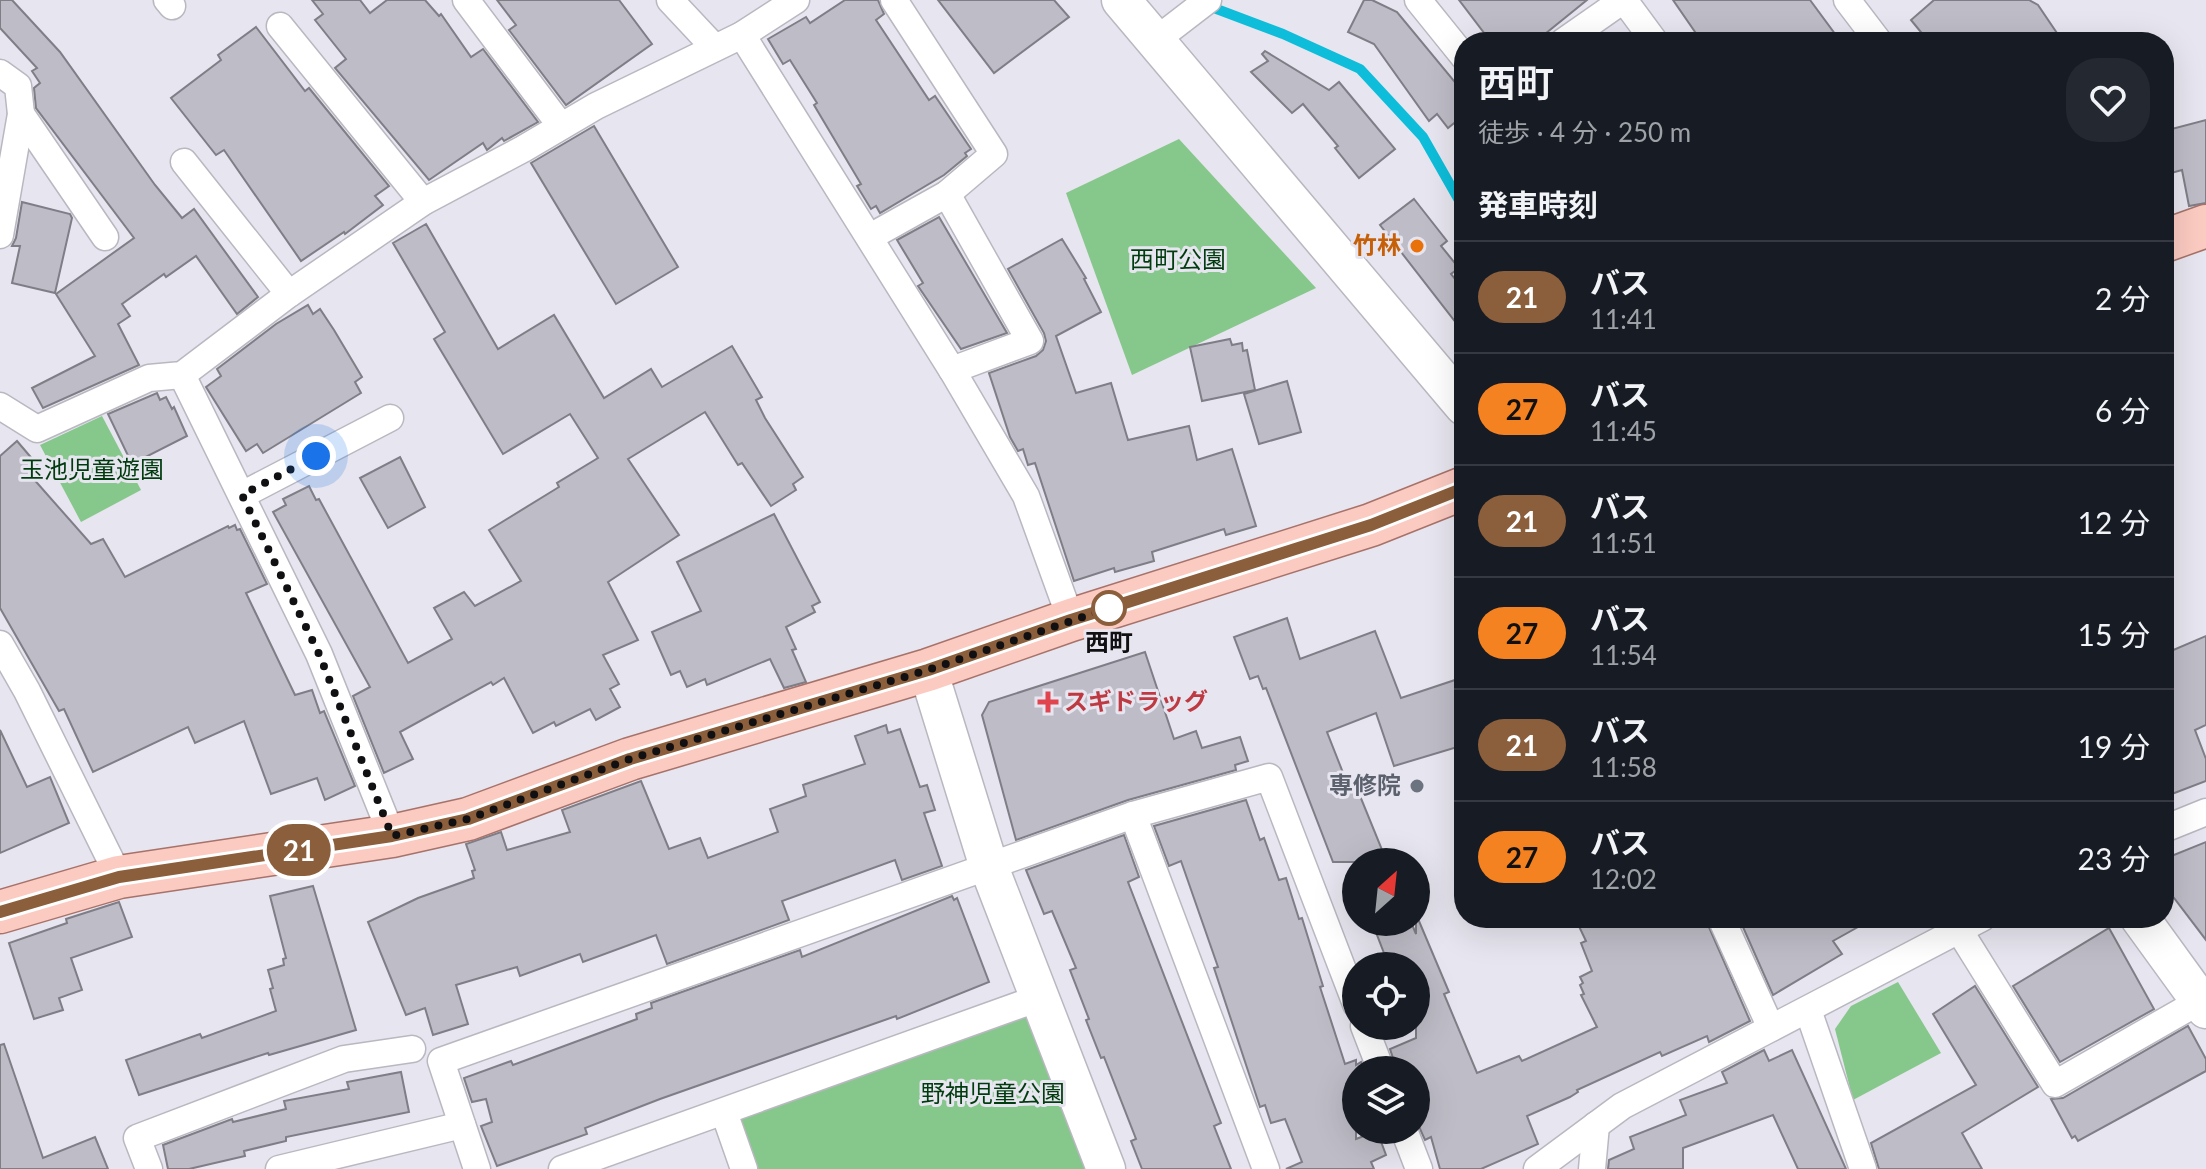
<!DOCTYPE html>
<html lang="ja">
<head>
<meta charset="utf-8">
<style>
	body { margin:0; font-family:Lato,"Noto Sans JP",sans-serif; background:#242831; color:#f1f3f6; height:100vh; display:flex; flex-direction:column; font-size:30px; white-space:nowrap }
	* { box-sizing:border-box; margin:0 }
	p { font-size:26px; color:#9ea1a6 }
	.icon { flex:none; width:44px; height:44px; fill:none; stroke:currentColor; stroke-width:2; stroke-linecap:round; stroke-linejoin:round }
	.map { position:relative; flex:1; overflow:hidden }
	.side { position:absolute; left:1454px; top:32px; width:720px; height:896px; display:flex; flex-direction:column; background:#171b24; border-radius:32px; box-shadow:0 8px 32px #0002 }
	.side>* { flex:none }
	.badge { padding:0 16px; border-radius:26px; font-size:28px; line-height:52px }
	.needle { width:52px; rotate:27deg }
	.controls { position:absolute; left:1342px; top:848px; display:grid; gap:16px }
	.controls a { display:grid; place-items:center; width:88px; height:88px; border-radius:50%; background:#171b24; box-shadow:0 8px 32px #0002; font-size:40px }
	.you { position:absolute; width:40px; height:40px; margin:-20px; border:6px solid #fff; border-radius:50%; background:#1a73e8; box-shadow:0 0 0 12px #1a73e833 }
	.map>.badge { position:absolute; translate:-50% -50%; box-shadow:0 0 0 4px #fff }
	h2 { padding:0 24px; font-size:30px; line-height:72px }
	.round { display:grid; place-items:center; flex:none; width:84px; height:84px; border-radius:32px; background:#242831 }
	.head { display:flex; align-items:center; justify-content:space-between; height:136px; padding:0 24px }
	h1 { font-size:38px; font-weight:600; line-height:60px }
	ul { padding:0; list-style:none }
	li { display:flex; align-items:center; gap:24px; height:112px; padding:0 24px; border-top:2px solid #363941 }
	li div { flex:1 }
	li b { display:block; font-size:30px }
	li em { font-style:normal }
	li .badge { min-width:88px; font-weight:700; text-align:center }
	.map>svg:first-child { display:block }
	.green { fill:#86c78b }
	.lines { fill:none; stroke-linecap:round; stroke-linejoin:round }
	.stream { stroke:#0dbdd9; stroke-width:10 }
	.building { fill:#bebcc6; stroke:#7f7e87; stroke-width:2 }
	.street-casing { stroke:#b9b8c1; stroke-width:29 }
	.secondary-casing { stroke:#b9b8c1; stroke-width:41 }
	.primary-casing { stroke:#a77269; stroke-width:45 }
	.street { stroke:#fff; stroke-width:26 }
	.secondary { stroke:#fff; stroke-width:38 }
	.primary { stroke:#fbcac1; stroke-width:42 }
	.line-casing { stroke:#fff; stroke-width:18 }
	.line { stroke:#8b5e3c; stroke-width:12 }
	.walk { stroke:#100f12; stroke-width:8; stroke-dasharray:0 14.4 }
	.food-dot { fill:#e8710a; stroke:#e7e5ef; stroke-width:3 }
	.stop-dot { fill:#fff; stroke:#8b5e3c; stroke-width:4 }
	.health-dot { fill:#e0444e; stroke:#e7e5ef; stroke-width:3 }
	.worship-dot { fill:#6b7280; stroke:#e7e5ef; stroke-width:3 }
	.labels { text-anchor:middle; stroke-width:6; stroke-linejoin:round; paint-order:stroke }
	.food-label { font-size:24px; font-weight:bold; fill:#c56008; stroke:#e7e5ef; text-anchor:end }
	.park-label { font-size:24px; fill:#003c0e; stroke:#e7e5ef }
	.stop-label { font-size:24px; font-weight:bold; fill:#100f12; stroke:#e7e5ef }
	.health-label { font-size:24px; font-weight:bold; fill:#be3a42; stroke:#e7e5ef; text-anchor:start }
	.worship-label { font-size:24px; font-weight:bold; fill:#5b616d; stroke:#e7e5ef; text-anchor:end }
</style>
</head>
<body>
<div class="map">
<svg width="2206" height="1169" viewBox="0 0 2206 1169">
	<rect width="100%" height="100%" fill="#e7e5ef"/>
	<g class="green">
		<path d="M1179 139 1316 288 1132 375 1066 193Z"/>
		<path d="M102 416 141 490 81 522 40 445Z"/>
		<path d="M1898 982 1941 1053 1853 1100 1835 1029 1851 1006Z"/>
		<path d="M1039 998 1105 1169H744L724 1112Z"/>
	</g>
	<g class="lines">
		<path class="stream" d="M1206 5 1283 34 1360 69 1423 137 1464 209"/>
	</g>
	<g class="building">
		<path d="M0 0H12L60 52 155 185 182 218 194 209 258 297 237 314 196 256 166 277 164 274 122 304 130 316 118 324 139 365 43 408 32 388 95 356 56 294 134 238 36 108 34 88 40 83 32 71 37 68 0 28Z"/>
		<path d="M312 0H360L370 13 387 0H425L439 16 441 14 471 57 483 49 538 122 504 141 502 138 487 150 483 143 429 180 335 68 346 59 315 20 323 14Z"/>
		<path d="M497 0H619L652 44 566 105 509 30 516 25Z"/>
		<path d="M845 0H878L884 14 876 20 929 100 935 96 971 149 965 153 967 156 944 175 880 213 876 206 871 209 857 186 861 184 814 105 817 103 790 60 783 64 768 39 806 17 810 23Z"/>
		<path d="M938 0H1054L1069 17 994 73Z"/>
		<path d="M1364 0H1372L1397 12 1464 93V115L1448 128 1437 114 1429 121 1374 44 1348 32Z"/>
		<path d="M1459 0H1587L1535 42H1491Z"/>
		<path d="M1673 0H1810L1841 42H1702Z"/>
		<path d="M1934 0H2029L2038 5 2063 42H1929L1911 20Z"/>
		<path d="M256 27 305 91 309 88 389 186 375 196 383 205 345 234 344 232 301 261 224 150 216 155 171 98 221 60 218 55Z"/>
		<path d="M1265 51 1329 90 1339 82 1395 149 1359 178 1335 148 1338 146 1303 104 1292 113 1251 72 1268 61 1262 54Z"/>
		<path d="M2206 120V203L2189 206 2182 170 2164 175V131Z"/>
		<path d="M594 126 678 267 616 304 531 163Z"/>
		<path d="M1414 199 1447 241 1441 246 1459 268 1451 274 1464 290V333L1380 225Z"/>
		<path d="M22 202 70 214 72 218 55 293 12 283 20 246H12L16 238Z"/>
		<path d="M939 217 1007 333 961 349 918 286 923 283 897 240Z"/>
		<path d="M426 224 498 349 554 315 604 398 651 369 662 387 732 346 762 397 756 400 765 418 803 477 793 484 796 490 771 506 742 463 738 465 705 412 628 459 679 535 608 582 638 640 603 655 619 684 610 689 620 707 596 720 590 709 556 726 554 722 533 733 504 678 493 685 491 682 400 732 413 759 384 773 353 696 370 687 273 512 286 505 283 499 309 486 316 500 319 499 408 663 452 639 434 608 464 592 475 606 521 581 489 530 559 487 557 483 598 458 570 414 503 454 434 339 445 332 393 243Z"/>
		<path d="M1062 239 1086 278 1084 279 1101 312 1056 336 1076 393 1111 383 1128 440 1189 426 1197 460 1232 449 1256 526 1226 535 1224 529 1152 552 1154 561 1115 572 1114 568 1074 581 1035 463 1028 465 1023 449 1018 451 1010 437 989 373 1036 356 1043 350 1046 341 1044 333 1008 269Z"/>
		<path d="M308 305 313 314 320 309 334 330 362 377 355 382 361 393 263 453 257 444 246 451 206 387 221 376 217 369 276 324Z"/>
		<path d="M1230 339 1232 345 1242 343 1243 351 1247 350 1255 390 1202 401 1190 347Z"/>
		<path d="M1287 381 1301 432 1259 444 1244 394Z"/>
		<path d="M157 393 160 400 166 397 172 409 174 407 187 436 132 464 108 414Z"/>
		<path d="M17 441 40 468 31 476 91 544 103 539 125 577 228 526 229 528 235 525 237 530 240 529 267 584 246 593 295 695 312 690 320 713 324 711 355 786 325 800 317 778 271 794 244 721 195 743 188 727 93 772 64 709 59 711 0 608V456Z"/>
		<path d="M400 457 425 507 388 528 360 478Z"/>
		<path d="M774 514 820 602 812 606 815 612 786 627 796 649 792 650 806 682 784 688 770 659 707 685 705 679 687 687 680 671 671 675 652 632 701 611 677 562Z"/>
		<path d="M1287 618 1300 659 1375 631 1401 698 1464 677V745L1394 766 1376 713 1327 732 1349 788 1356 786 1387 862H1333L1266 688 1263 689 1258 676 1250 679 1234 637Z"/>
		<path d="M2206 636V725L2195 730 2206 759V781L2164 797V654Z"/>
		<path d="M1145 652 1174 739 1196 731 1202 748 1240 737 1248 761 1235 765 1236 770 1128 800 1016 840 982 715 989 702Z"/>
		<path d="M886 725 888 733 900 729 920 787 927 785 935 810 924 813 942 866 902 880 895 860 782 901 789 920 667 964 656 935 583 962 580 954 520 976 517 967 456 985 468 1024 433 1035 425 1008 406 1015 368 922 418 898 474 878 472 871 475 870 466 844 501 832 507 850 570 832 562 810 641 781 669 849 700 838 708 858 778 832 770 809 806 796 803 785 865 764 855 736Z"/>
		<path d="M0 730 27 787 50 777 69 823 0 853Z"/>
		<path d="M1246 800 1260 840 1264 838 1279 880 1286 878 1299 919 1302 918 1323 986 1320 987 1345 1064 1356 1060V1065L1361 1062 1364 1070H1356V1139L1377 1131 1386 1155 1371 1162 1374 1169H1286L1302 1162 1285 1119 1271 1123 1265 1105 1260 1107 1214 968 1218 967 1181 861 1169 866 1154 826Z"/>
		<path d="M1124 835 1139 877 1128 882 1221 1123 1214 1126 1231 1169H1142L1131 1141 1136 1139 1104 1057 1101 1058 1086 1020 1089 1019 1070 970 1076 968 1052 911 1044 914 1026 870Z"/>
		<path d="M2206 842V940L2174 898 2164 902V859Z"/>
		<path d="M313 886 356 1030 269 1055 268 1053 139 1095 126 1060 200 1034 202 1038 276 1011 270 989 273 988 268 970 284 965 283 959 286 958 270 896Z"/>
		<path d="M952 896 954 900 957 898 989 982 897 1019 896 1016 660 1099 585 1128 587 1134 497 1166 481 1126 492 1122 486 1099 472 1102 464 1078 511 1061 513 1065 637 1019 636 1014 652 1008 651 1003 800 950 802 957Z"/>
		<path d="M119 902 132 937 71 958 82 990 59 998 63 1010 34 1019 9 943 67 923 66 919Z"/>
		<path d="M1416 914 1449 992 1444 994 1477 1073 1519 1056 1522 1061 1597 1027 1581 995 1584 994 1580 985 1583 983 1580 977 1592 971 1581 943 1586 941 1575 918H1705L1750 1021 1709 1042 1707 1036 1662 1056 1660 1052 1577 1090 1578 1092 1570 1097 1527 1116 1538 1144 1481 1169H1440L1431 1137 1425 1140 1416 1120V1070H1397L1390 1049 1416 1038V966H1389L1372 922H1411L1416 934Z"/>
		<path d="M1739 918H1874L1833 941 1842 954 1773 995Z"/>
		<path d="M2109 928 2154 1009 2060 1062 2013 986Z"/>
		<path d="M1975 986 2038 1087 1962 1133 1982 1169H1879L1871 1143 1976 1085 1933 1014Z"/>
		<path d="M2188 1026 2206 1059V1071L2078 1141 2075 1136 2072 1138 2051 1099 2063 1098Z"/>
		<path d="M4 1044 43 1158 95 1137 108 1169H0V1045Z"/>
		<path d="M1764 1050 1769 1061 1792 1050 1846 1169H1798L1773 1115 1683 1148V1169H1608L1609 1160 1634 1149 1630 1137 1686 1115 1680 1100 1727 1083 1722 1072Z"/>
		<path d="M401 1072 409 1112 286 1137V1141L244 1151 245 1156 189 1169H168L163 1145 232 1119 233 1122 286 1109 284 1101 349 1089 347 1082Z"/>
	</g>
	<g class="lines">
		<defs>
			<g id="street">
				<path d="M167 0 172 6"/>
				<path d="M466 0 561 126"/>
				<path d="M670 0 714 47"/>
				<path d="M1418 0 1464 57"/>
				<path d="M1624 0 1655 42"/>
				<path d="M1847 0 1879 42"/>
				<path d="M280 26 423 202"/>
				<path d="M742 35 952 370 1026 496 1071 620"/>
				<path d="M1156 40 1208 0"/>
				<path d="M1563 42 1623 0"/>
				<path d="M0 73 18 86 21 114 0 235"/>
				<path d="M21 114 105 237"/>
				<path d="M184 162 289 294"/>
				<path d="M947 194 1030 341 952 370"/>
				<path d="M870 237 947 194 994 154 894 0"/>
				<path d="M182 375 319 654 392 836"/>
				<path d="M0 406 37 429 149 378 182 375 289 294 423 202 523 149 596 106 742 35 796 0"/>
				<path d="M242 495 390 418"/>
				<path d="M0 644 27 691 119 877"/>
				<path d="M1133 815 1266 1169"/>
				<path d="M2164 829 2206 812"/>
				<path d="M1721 918 1771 1028"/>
				<path d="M1959 930 2055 1084 2200 1001"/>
				<path d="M1808 1010 1863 1169"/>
				<path d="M1364 1026 1381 1070"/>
				<path d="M724 1112 744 1169"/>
				<path d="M1404 1130 1419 1169"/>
				<path d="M149 1169 137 1138 344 1059 412 1049"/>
				<path d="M279 1169 462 1125"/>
				<path d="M477 1169 441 1061 1133 815 1269 777 1356 1004"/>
				<path d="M562 1169 1039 998"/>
				<path d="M1537 1169 1622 1106 1982 918"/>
				<path d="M1592 1169 1596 1125"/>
			</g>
			<g id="secondary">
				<path d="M1121 0 1464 406"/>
				<path d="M928 670 989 867 1106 1169"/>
				<path d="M2140 918 2206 1009"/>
			</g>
			<g id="primary">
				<path d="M2164 241 2206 226"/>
				<path d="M0 912 119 877 392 836 468 819 630 759 928 670 1071 620 1371 525 1464 488"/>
			</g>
		</defs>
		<use href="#street" class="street-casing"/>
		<use href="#secondary" class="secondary-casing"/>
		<use href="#primary" class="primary-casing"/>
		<use href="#street" class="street"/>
		<use href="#secondary" class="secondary"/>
		<use href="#primary" class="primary"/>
	</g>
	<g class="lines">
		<defs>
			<path id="line" d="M0 912 119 877 392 836 468 819 630 759 928 670 1071 620 1371 525 1464 488"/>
		</defs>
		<use href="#line" class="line-casing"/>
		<use href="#line" class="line"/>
		<path class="walk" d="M316 456 242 495 319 654 392 836 468 819 630 759 928 670 1109 608"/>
	</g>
	<circle class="food-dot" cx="1417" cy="246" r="8"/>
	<circle class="stop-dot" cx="1109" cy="608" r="16"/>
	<path class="health-dot" d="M1044 690h8v8h8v8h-8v8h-8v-8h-8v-8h8z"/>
	<circle class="worship-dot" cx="1417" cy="786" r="8"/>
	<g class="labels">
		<g class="food-label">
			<text x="1401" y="254">竹林</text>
		</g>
		<g class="park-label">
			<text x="1178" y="268">西町公園</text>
			<text x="92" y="478">玉池児童遊園</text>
			<text x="993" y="1102">野神児童公園</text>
		</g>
		<g class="stop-label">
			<text x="1109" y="651">西町</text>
		</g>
		<g class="health-label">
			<text x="1064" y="710">スギドラッグ</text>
		</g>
		<g class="worship-label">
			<text x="1401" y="794">専修院</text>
		</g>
	</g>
</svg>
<div class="controls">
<a><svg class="needle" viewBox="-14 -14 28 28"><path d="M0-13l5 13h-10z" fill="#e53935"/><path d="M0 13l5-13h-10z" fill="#9ea1a6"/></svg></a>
<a><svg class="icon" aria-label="locate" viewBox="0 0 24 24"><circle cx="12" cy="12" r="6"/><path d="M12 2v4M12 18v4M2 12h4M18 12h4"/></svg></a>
<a><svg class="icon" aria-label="layers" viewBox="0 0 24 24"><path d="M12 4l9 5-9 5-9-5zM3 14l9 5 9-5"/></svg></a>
</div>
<div class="you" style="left:316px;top:456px"></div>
<b class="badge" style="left:299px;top:850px;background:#8b5e3c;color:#fff">21</b>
<section class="side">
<div class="head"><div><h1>西町</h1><p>徒歩 · 4 分 · 250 m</p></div><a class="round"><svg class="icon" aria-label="heart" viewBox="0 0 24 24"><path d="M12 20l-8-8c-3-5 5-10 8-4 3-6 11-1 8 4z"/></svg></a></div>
<h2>発車時刻</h2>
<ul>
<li><span class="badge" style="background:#8b5e3c;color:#fff">21</span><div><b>バス</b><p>11:41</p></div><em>2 分</em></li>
<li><span class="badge" style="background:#f58220;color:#111">27</span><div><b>バス</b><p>11:45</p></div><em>6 分</em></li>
<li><span class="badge" style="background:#8b5e3c;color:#fff">21</span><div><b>バス</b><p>11:51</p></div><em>12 分</em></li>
<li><span class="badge" style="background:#f58220;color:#111">27</span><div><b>バス</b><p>11:54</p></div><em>15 分</em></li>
<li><span class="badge" style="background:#8b5e3c;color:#fff">21</span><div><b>バス</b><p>11:58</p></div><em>19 分</em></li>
<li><span class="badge" style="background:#f58220;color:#111">27</span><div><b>バス</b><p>12:02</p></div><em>23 分</em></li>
</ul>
</section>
</div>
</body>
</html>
